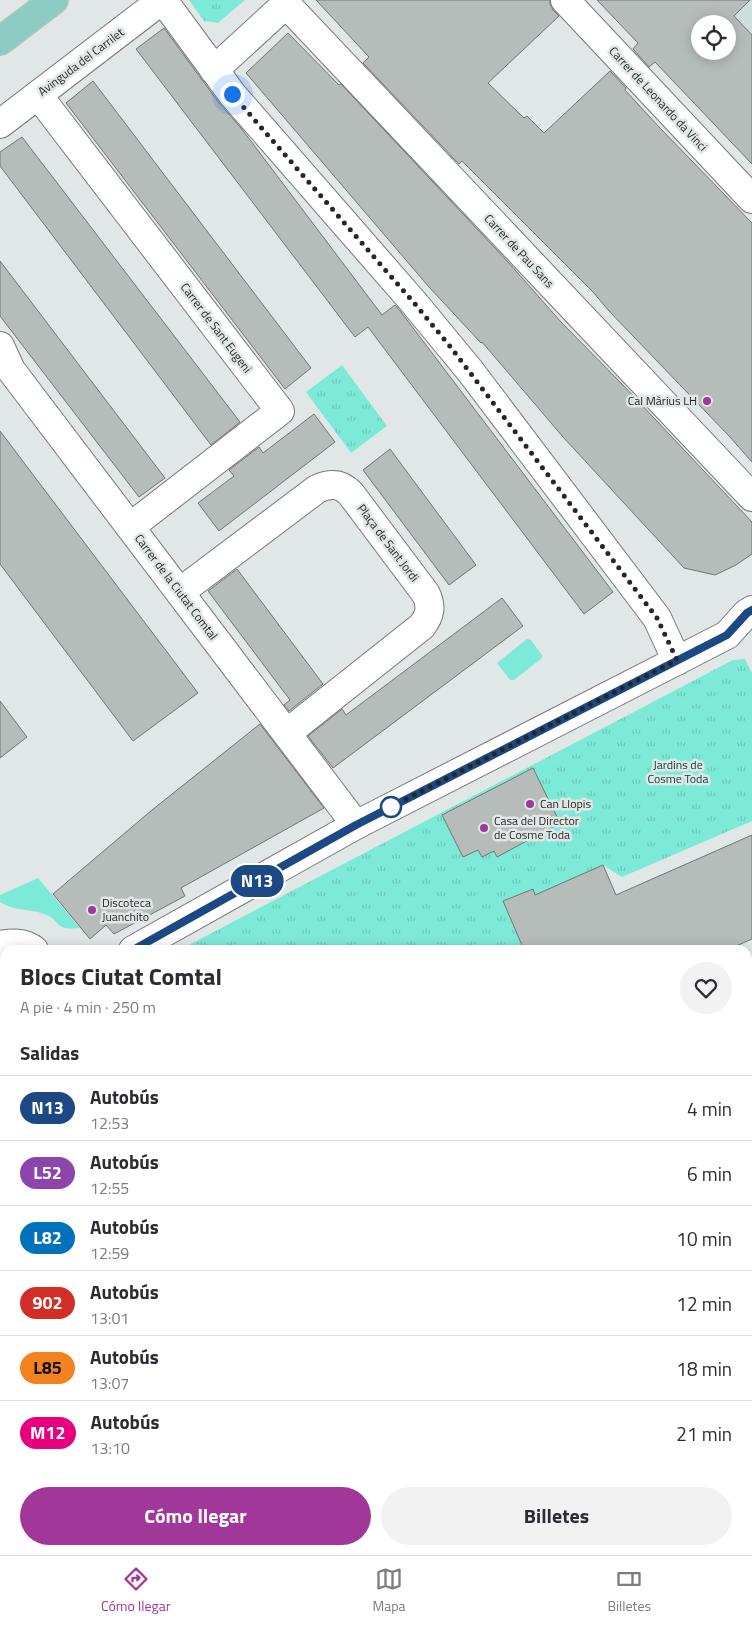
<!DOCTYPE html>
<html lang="es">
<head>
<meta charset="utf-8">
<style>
	body { margin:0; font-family:"Titillium Web",sans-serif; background:#f2f2f3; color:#2b2b33; height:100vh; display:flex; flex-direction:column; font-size:19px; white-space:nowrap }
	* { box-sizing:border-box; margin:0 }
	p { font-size:16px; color:#7c7c81 }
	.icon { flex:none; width:28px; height:28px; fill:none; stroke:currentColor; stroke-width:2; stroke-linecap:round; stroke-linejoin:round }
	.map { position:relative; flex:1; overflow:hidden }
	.details { position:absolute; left:0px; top:945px; width:752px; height:610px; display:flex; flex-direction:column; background:#fff; border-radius:15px 15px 0 0; box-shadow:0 2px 12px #0003 }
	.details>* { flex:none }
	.badge { padding:0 10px; border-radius:16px; font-size:18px; line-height:32px }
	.controls { position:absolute; left:691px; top:15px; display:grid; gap:10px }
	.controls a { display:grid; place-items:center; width:45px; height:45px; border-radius:50%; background:#fff; box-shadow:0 2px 12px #0003; font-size:25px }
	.you { position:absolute; width:25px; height:25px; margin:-12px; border:4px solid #fff; border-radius:50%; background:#1a73e8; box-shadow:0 0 0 8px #1a73e833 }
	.map>.badge { position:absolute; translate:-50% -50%; box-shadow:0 0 0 2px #fff }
	h2 { padding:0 20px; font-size:19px; line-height:45px }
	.round { display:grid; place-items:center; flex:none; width:52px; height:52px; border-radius:26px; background:#f2f2f3 }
	.summary { display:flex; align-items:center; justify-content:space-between; height:85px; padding:0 20px }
	h1 { font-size:24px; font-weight:700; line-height:38px }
	.primary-button { display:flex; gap:10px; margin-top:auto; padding:10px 20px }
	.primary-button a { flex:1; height:58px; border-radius:30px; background:#a13798; color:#fff; font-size:20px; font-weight:700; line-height:58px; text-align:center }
	.primary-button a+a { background:#f2f2f3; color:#2b2b33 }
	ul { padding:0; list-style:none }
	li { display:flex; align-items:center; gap:15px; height:65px; padding:0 20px; border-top:1px solid #e1e1e2 }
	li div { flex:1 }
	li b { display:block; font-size:19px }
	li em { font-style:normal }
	li .badge { min-width:55px; font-weight:700; text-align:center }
	.menu { display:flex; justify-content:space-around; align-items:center; height:70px; border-top:1px solid #e1e1e2; background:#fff; font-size:14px; color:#7c7c81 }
	.menu a { display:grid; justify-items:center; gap:2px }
	.menu .active { color:#a13798 }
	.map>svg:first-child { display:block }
	.built { fill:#cfdedb }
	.grass { fill:url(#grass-tufts) }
	.garden { fill:#7dead7 }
	.building { fill:#b6bcba; stroke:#717675; fill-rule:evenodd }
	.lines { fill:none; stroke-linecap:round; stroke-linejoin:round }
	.minor-casing { stroke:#757a79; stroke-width:30 }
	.major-casing { stroke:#c2c3c2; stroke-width:30 }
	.minor { stroke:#fff; stroke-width:28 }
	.major { stroke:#8cccc2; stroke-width:28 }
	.line-casing { stroke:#fff; stroke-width:11 }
	.line { stroke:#1c4883; stroke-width:8 }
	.walk { stroke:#252726; stroke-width:5; stroke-dasharray:0 9 }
	.poi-dot { fill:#a13798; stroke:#e1e7e6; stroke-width:2 }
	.stop-dot { fill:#fff; stroke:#1c4883; stroke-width:2.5 }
	.labels { text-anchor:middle; stroke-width:5; stroke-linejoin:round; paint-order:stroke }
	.street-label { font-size:12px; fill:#252726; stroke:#e1e7e6 }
	.poi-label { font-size:12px; fill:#252726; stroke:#e1e7e6; text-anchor:start }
	.park-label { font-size:12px; fill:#00443c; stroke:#e1e7e6 }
</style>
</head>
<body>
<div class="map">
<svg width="752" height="1555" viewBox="0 0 752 1555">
	<defs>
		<pattern id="grass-tufts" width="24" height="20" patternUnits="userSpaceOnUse" patternTransform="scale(1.25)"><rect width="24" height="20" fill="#7dead7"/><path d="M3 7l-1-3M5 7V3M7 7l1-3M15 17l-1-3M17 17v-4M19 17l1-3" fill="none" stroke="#6cc9b8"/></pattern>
	</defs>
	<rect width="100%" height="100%" fill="#e1e7e6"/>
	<path class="built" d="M719 0H752V36Z"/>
	<g class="grass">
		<path d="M189 0H245L218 23 204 21Z"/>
		<path d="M342 365 387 426 351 453 306 392Z"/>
		<path d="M745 659 752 673V821L622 877 603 865 567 881 538 901 532 889 503 901 524 950H188L185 947 733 660Z"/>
	</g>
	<g class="garden">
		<path d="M527 639 531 640 542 655V658L514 680H510L497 663Z"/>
		<path d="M38 878 80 928C75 928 70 929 65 928 57 926 55 919 49 916 33 908 15 912 0 902V895Z"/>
	</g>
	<g class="building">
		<path d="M316 0H550V4L553 10 559 16 488 83 524 118 527 116 544 133 610 71 626 88 625 90 659 127 752 223V462L729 436 609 311 593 292 462 161 459 164 363 63 369 57Z"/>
		<path d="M597 0H750L734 16 752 35V164L655 62 649 67 633 49 638 43ZM700 24H728V51H700Z"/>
		<path d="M164 28 219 103 241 128 382 315 395 305 401 312 613 592 584 614 368 327 355 337 136 49Z"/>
		<path d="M288 33 339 85 341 84 508 262 561 322 622 384 752 522V554L736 565 715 575 684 568 563 437 482 342 481 343 429 287 246 73Z"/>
		<path d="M93 81 311 368 285 389 66 103Z"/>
		<path d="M22 137 240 422 211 445 0 166V152Z"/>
		<path d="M0 261 165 478 139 497 0 316Z"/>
		<path d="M314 414 335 442 219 531 198 503 234 476 229 470 259 447 263 453Z"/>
		<path d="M0 431 198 693 133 741 0 564Z"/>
		<path d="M390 449 476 565 449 585 363 470Z"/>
		<path d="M237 569 323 684 289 711 284 705 290 700 208 591Z"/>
		<path d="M502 598 523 626 333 768 308 736 342 709 346 715Z"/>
		<path d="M0 701 27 737 0 758Z"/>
		<path d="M260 724 324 808 181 888 185 896 114 934 106 925 90 939 53 894 152 810Z"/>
		<path d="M533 768 560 823 497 857 494 851 482 857 478 850 463 857 442 815Z"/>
		<path d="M752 835V939L727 950H524L503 901 533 889 535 895 603 865 616 895Z"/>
	</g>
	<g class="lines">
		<defs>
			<g id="minor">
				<path d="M163 0 232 94 415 304 471 372 657 618 677 661"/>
				<path d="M565 0 752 199"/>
				<path d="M214 70 286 4 752 497"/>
				<path d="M38 95 280 411 130 527"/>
				<path d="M0 124 162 0"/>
				<path d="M0 346 11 370 356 825"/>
				<path d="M180 592 317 489C330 483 341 483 351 494L426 594C432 607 430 615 422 626L287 733"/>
				<path d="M0 945C12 943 24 942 34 950"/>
				<path d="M133 950 356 825 727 635 747 613 752 610"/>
				<path d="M0 1029 5 1026"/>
				<path d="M0 1336 5 1345"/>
				<path d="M748 1450 752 1447"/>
				<path d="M748 1500 752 1497"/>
				<path d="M122 1550 124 1555"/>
				<path d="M590 1555 598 1550"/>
				<path d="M669 1555 676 1550"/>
			</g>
			<path id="major" d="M0 41 54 0"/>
		</defs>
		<use href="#minor" class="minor-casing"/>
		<use href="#major" class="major-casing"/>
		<use href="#minor" class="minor"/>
		<use href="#major" class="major"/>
	</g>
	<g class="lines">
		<defs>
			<path id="line" d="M133 950 356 825 727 635 747 613 752 610"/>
		</defs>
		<use href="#line" class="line-casing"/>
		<use href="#line" class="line"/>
		<path class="walk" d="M232 94 415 304 449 345 657 618 677 660 391 807"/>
	</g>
	<g class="poi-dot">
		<circle cx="707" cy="401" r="5"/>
		<circle cx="530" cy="804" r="5"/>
		<circle cx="484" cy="828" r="5"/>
		<circle cx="92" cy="910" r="5"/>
	</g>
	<circle class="stop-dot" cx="391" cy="807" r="10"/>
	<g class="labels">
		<g class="street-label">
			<text transform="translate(81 62) rotate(-37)" y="4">Avinguda del Carrilet</text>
			<text transform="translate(658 99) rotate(47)" y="4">Carrer de Leonardo da Vinci</text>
			<text transform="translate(519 251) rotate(47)" y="4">Carrer de Pau Sans</text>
			<text transform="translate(216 328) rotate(53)" y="4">Carrer de Sant Eugeni</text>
			<text transform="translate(388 543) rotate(53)" y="4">Plaça de Sant Jordi</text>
			<text transform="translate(176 587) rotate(53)" y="4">Carrer de la Ciutat Comtal</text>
		</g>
		<g class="poi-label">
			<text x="697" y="405" text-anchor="end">Cal Màrius LH</text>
			<text x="540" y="808">Can Llopis</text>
			<text x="494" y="825">Casa del Director<tspan x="494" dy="14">de Cosme Toda</tspan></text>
			<text x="102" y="907">Discoteca<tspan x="102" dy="14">Juanchito</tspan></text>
		</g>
		<g class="park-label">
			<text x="678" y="769">Jardins de<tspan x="678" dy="14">Cosme Toda</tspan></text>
		</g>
	</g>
</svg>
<div class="controls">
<a><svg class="icon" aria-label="locate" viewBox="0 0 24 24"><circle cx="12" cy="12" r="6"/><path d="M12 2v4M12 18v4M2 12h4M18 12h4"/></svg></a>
</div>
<div class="you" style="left:232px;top:94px"></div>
<b class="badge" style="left:257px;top:881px;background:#1c4883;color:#fff">N13</b>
<section class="details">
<div class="summary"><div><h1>Blocs Ciutat Comtal</h1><p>A pie · 4 min · 250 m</p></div><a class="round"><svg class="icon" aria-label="heart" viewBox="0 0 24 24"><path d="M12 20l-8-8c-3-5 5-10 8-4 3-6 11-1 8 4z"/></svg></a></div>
<h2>Salidas</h2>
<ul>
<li><span class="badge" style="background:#1c4883;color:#fff">N13</span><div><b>Autobús</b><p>12:53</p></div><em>4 min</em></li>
<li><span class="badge" style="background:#8e44ad;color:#fff">L52</span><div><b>Autobús</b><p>12:55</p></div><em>6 min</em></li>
<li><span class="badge" style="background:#0072bc;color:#fff">L82</span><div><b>Autobús</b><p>12:59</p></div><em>10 min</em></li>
<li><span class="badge" style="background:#d02e26;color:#fff">902</span><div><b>Autobús</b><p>13:01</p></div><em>12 min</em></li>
<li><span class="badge" style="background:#f58220;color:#111">L85</span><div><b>Autobús</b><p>13:07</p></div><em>18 min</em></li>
<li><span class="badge" style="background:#e6007e;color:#fff">M12</span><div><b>Autobús</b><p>13:10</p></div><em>21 min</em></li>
</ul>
<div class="primary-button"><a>Cómo llegar</a><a>Billetes</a></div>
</section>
</div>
<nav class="menu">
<a class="active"><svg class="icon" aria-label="directions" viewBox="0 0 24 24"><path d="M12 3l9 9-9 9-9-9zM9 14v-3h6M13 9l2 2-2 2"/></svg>Cómo llegar</a>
<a><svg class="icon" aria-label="map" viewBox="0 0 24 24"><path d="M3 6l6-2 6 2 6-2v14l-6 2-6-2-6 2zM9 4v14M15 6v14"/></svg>Mapa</a>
<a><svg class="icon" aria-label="tickets" viewBox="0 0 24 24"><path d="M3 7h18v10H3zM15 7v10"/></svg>Billetes</a>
</nav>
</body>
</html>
